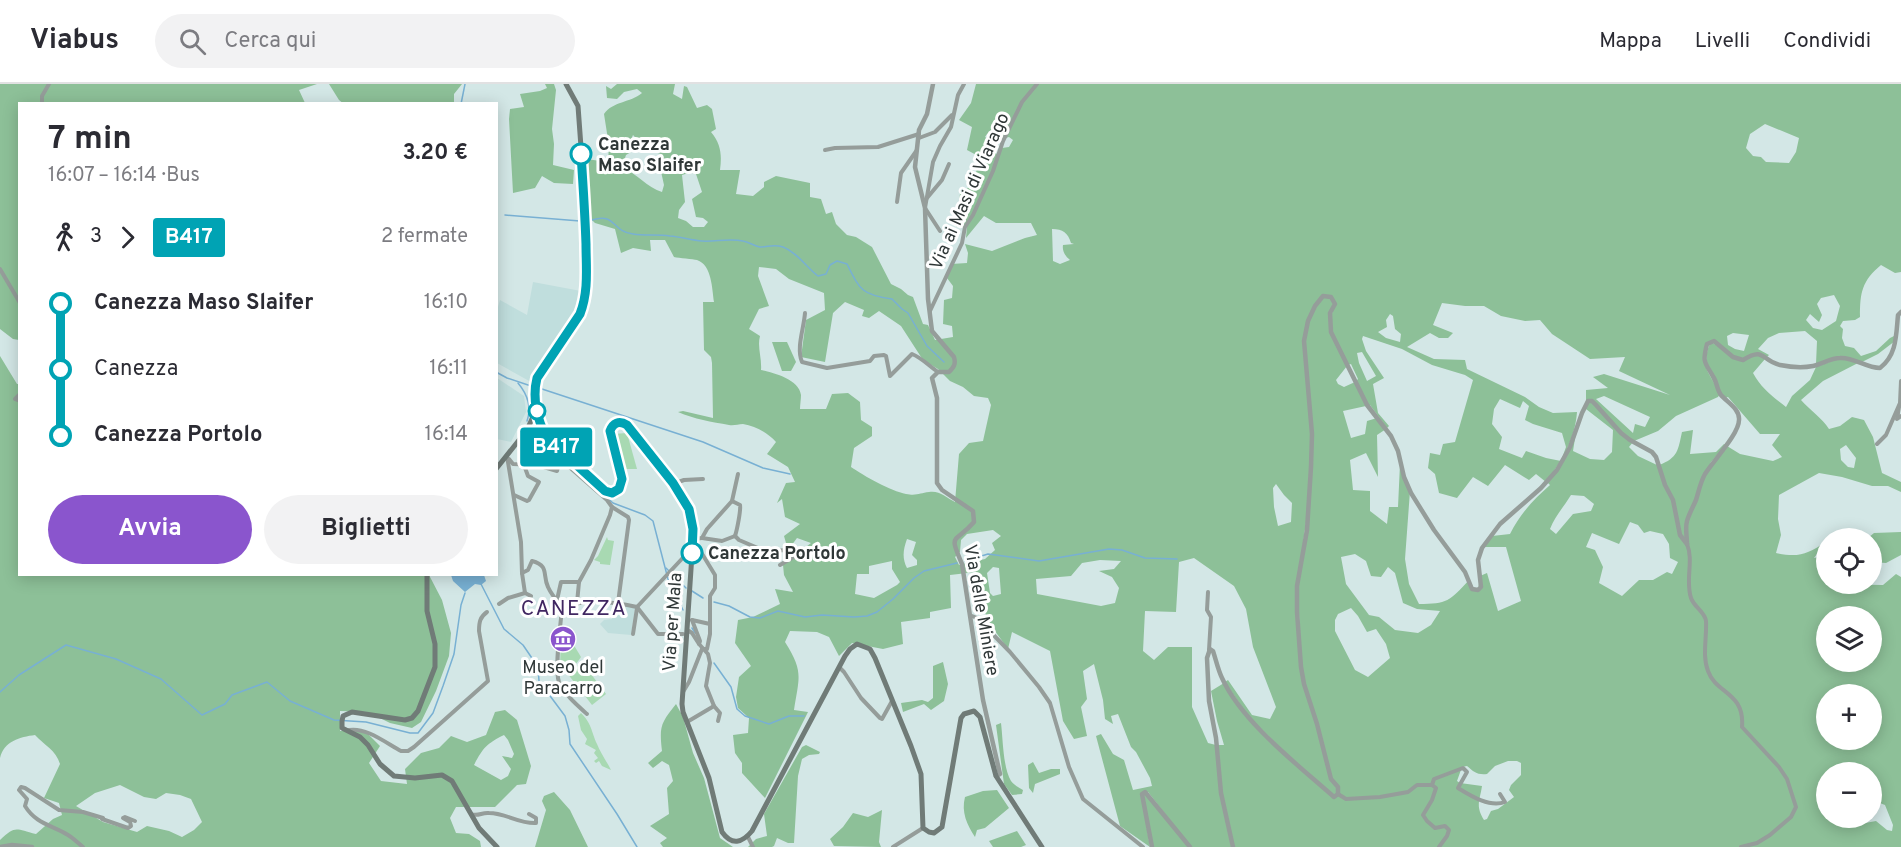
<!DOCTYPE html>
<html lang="it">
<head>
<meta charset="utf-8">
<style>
	body { margin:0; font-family:Overpass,sans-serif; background:#f2f2f3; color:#2b2b33; height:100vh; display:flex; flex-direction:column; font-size:22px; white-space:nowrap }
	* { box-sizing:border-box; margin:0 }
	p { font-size:20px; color:#7c7c81 }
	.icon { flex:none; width:33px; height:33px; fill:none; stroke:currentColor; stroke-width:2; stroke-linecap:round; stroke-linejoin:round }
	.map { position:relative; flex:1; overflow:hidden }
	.details { position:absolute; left:18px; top:18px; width:480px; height:474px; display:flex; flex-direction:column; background:#fff; border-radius:0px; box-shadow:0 3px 15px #0003 }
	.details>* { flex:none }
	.badge { padding:0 12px; border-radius:4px; font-size:21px; line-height:39px }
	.controls { position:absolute; left:1816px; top:444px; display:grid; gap:12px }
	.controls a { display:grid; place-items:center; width:66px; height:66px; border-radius:50%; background:#fff; box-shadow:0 3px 15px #0003; font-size:30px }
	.map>.badge { position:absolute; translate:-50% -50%; box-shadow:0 0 0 3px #fff }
	.legs { display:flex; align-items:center; gap:9px; height:66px; padding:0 30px; font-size:20px }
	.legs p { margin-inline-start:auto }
	.head { display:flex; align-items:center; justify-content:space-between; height:102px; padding:0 30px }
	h1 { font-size:33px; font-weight:700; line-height:45px }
	.primary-button { display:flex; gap:12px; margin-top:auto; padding:12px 30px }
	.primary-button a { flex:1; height:69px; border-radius:36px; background:#8a55cd; color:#fff; font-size:24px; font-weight:700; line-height:69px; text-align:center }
	.primary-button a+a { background:#f2f2f3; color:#2b2b33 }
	ul { padding:0 30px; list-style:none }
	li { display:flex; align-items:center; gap:21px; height:66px; font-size:22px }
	li i { display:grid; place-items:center; width:9px; height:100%; margin:0 8px; background:currentColor }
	li i::after { content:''; width:15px; height:15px; margin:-8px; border:4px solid; border-radius:50%; background:#fff }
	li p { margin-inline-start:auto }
	li:first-child i { background:linear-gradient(#0000 50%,currentColor 0) }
	li:last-child i { background:linear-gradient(currentColor 50%,#0000 0) }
	header { display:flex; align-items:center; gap:36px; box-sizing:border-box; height:84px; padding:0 30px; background:#fff; border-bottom:2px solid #e1e1e2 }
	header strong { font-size:28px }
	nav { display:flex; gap:33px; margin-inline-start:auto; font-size:21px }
	.search { width:420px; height:54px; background:#f2f2f3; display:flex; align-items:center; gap:15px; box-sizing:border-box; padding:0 21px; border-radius:33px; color:#7c7c81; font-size:22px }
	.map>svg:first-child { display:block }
	.built { fill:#c0dedd }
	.green { fill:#a8d9b2 }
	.forest { fill:#8dc098; fill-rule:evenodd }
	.water { fill:#78b0d3 }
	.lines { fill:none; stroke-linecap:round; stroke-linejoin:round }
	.stream { stroke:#78b0d3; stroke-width:1.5 }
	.minor { stroke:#959d9a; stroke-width:4 }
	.tertiary { stroke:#959d9a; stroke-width:4.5 }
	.secondary { stroke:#707b77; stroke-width:5 }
	.line-1-casing { stroke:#fff; stroke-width:14 }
	.line-1 { stroke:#00a3b4; stroke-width:9 }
	.stop-1-dot { fill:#fff; stroke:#00a3b4; stroke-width:3 }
	.labels { text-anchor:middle; stroke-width:6; stroke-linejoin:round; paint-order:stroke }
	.stop-label { font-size:18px; font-weight:bold; fill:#2f3737; stroke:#fff; text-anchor:start }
	.street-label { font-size:18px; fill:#2f3737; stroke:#fff }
	.poi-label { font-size:18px; fill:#2f3737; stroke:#fff }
	.quarter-label { font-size:21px; letter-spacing:1.5px; fill:#402761; stroke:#fff }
</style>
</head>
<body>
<header>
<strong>Viabus</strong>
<div class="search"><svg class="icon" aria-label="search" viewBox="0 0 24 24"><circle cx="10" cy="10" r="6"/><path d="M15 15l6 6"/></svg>Cerca qui</div>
<nav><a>Mappa</a><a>Livelli</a><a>Condividi</a></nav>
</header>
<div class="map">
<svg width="1901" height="763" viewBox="0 0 1901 763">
	<rect width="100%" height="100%" fill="#d3e7e6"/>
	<g class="built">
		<path d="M533 198 581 207 571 234 531 298 497 279 496 230 500 216 527 231Z"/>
		<path d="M497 294 524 312 526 328 511 358 497 355Z"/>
		<path d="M614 520 635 524 631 551 608 549 600 540 604 536 612 535Z"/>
	</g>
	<g class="green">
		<path d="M627 349 637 385H623L613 350Z"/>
		<path d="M607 453 608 456 614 457 610 481 600 480V478L594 476 598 472Z"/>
		<path d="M564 550 572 558 581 573C576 581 571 584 562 586L560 583 561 553Z"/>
		<path d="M582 578 606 610 592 621 567 589Z"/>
		<path d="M581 629C592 640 591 647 597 660 600 668 607 678 611 686L602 682 599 677 596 679 594 677 598 674 594 669 596 666 585 660 587 655 581 646 578 632Z"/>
	</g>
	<g class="forest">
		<path d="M0 0H317L299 6 305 19 20 20 19 256 13 255 0 245Z"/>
		<path d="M329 0H462L454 10V19L358 20 354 18 344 20 339 16Z"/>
		<path d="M545 0H554L556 6 552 45 554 60 553 81 574 86 573 100 554 99 542 92 535 104 513 109 509 35 510 25 524 23 520 10 540 7 547 4Z"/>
		<path d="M617 0H675L673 10 682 15 684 2 687 3 697 24 707 21 712 25 716 45 711 48C721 60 722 71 720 86H740L736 110 753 112 764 103V98L776 92 810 99V113L821 115 826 130 832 128 836 140 847 151 856 153 872 163 891 200 901 205 908 211 913 213 923 240 928 241 935 256 953 253 952 242 943 240 944 216 952 214 953 202 947 194 951 180 967 179 968 169 965 160 992 167 1025 154 1037 151 1031 139H996L984 132 966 154 967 143H956L960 110 973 100 980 73 967 66 972 43 959 36 971 19 976 0H1901V188L1895 189 1881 181C1862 197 1860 208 1860 233L1855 236 1843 237 1840 242 1843 245 1842 254 1845 262 1854 264 1861 272 1876 267 1890 254 1896 251 1895 257 1878 270 1860 279 1846 273 1816 280 1817 257 1805 247 1779 249 1768 254 1758 265 1769 271 1766 274 1761 270 1743 275 1737 274 1710 257C1709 262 1705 269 1704 275 1703 282 1716 302 1720 310L1718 313 1676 332 1658 347 1634 357 1630 356 1592 317 1586 319V306L1608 304 1593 293 1604 290 1670 311 1619 287 1625 273 1590 275 1552 250 1540 236 1525 237 1501 232 1484 222H1465L1442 219 1433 241 1453 249 1448 254H1439L1430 249 1407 263 1434 275 1465 276 1467 285 1525 313 1539 323 1553 329 1577 328C1575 355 1562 377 1546 398L1536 390 1529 396 1505 381 1488 402 1473 393 1457 414 1439 409 1435 390 1428 384 1430 369 1440 371 1443 360 1455 358 1473 296 1465 291 1432 281 1402 265 1363 252 1362 255 1366 267 1384 294 1373 300 1378 329 1389 342 1387 344 1370 321H1368L1356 297 1358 295 1351 280 1348 281C1338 261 1323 242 1336 220L1331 213 1323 212 1314 222 1304 257 1311 350 1307 431 1297 502 1300 583 1327 682 1338 703 1337 710 1334 712 1296 679 1248 632 1225 598 1228 596 1252 631 1270 635 1276 623 1253 563 1246 525 1234 502 1194 474 1179 478 1176 528 1145 527 1143 567 1154 576 1168 563H1192V623L1208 659 1216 661 1218 689 1233 763H1191L1148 708 1141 710 1150 763 1120 742 1096 652 1101 650 1113 670 1124 676 1133 706 1152 702 1150 694 1136 668 1131 663 1118 630 1111 632 1113 640 1105 635 1103 616 1094 580 1083 587 1087 615 1081 623 1087 652 1074 655 1063 637 1050 567 1012 548 1008 565 987 536 976 488 950 491 951 524 930 528V534L901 538 903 560 883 565 852 559 839 572 829 553 817 548 790 547 785 558C804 588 799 593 794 626L808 628 765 714 742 689V679L735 669 733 651 748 649 749 634 738 624 736 613 739 593 751 582 735 559 738 536 753 533 780 520 775 505 793 508 784 491 783 481 811 459 797 454 788 466 784 452 800 440 785 433 782 415 777 419 786 399 795 398 788 383 767 370 776 358C768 349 756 342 743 340 738 340 734 342 729 341 712 338 694 335 678 328L683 327 713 334 712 279 711 273 704 266 703 218H714C712 205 712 181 697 176 693 175 679 174 674 173L665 156H650L651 167 633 164 621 169 615 145 595 139 590 134 586 75 608 78 609 62 604 30C613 17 630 19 642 9L637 5 624 8 617 15 607 14 606 2 611 5ZM1765 40 1799 54 1796 68 1789 79 1766 78 1761 73 1753 72 1746 64 1750 50ZM987 50 997 52 999 56 1009 53 1013 56 1009 63 1002 64 999 71 995 69V59L985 53ZM633 51C641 60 649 67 661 70L665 80 660 83 664 101 662 108C648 104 636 89 622 83L626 71 631 68 630 58ZM695 87 702 108 692 115 696 133 703 134 708 138 704 143H693L686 137 678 134 679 126 685 118 682 91ZM1052 145C1063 145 1068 149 1071 159L1074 160 1063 161C1062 167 1065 172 1070 176L1060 180 1053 177ZM759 183 776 185 789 195 824 209 825 226 806 236 801 273 825 278 833 229 845 218 864 226 862 232 869 234 879 227 901 242 923 276 938 285 950 297 963 303 974 312 988 314 991 321 983 357 969 359 959 370 955 418C947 414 939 406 929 408 920 409 917 412 906 410 891 407 864 392 851 383L854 364 872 352V343L861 336 860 318 848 309 832 310 826 325H800C800 321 801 315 801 311 799 295 774 289 761 286 762 274 757 263 760 252L749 245 759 225 769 222 758 192ZM1834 211 1840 222 1836 237 1822 246 1813 244 1806 236 1810 230 1819 238 1822 231 1817 220 1821 214ZM1390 230 1393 232 1395 245 1401 250 1400 258 1386 254 1378 248 1387 243 1386 236ZM1733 249 1749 251 1744 267 1735 265 1728 261 1727 252ZM1362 268 1376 292 1367 297 1359 279 1357 269ZM1604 312 1650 333 1645 343 1635 340 1633 349 1596 315ZM1500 315 1520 324 1523 317 1529 322 1525 336 1533 340 1562 349 1566 363 1561 377 1546 374 1526 367 1522 374 1499 365 1502 353 1492 340 1494 325ZM1276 400 1284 411 1292 419 1291 438 1278 442 1274 423 1273 404ZM993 446 1001 452 992 459 995 466 985 475 959 481 955 473 960 468 961 456 967 450ZM907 455 916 458 912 471 917 476V481L907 484C902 474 903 466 907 455ZM1100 476 1121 477 1114 485 1099 487 1112 493 1119 504 1115 519 1101 522 1037 510 1036 495 1071 492 1082 479ZM892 477V485L900 498 897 501 874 514 855 510 857 490H869V482ZM993 483 999 484 1001 510 993 512 990 509 987 489Z"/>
		<path d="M1323 213 1331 214 1334 220 1329 229 1330 248 1347 282 1336 296 1338 300 1344 303 1355 298 1366 322 1343 327 1351 354 1365 350 1367 337 1377 334 1386 345 1377 351 1378 393 1366 369 1350 376 1353 406 1370 407V427L1387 440 1389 423H1398L1400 380 1410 407 1405 475 1409 500 1419 520C1447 520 1450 517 1469 496L1472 505 1478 507 1480 492 1487 489 1498 527 1521 517 1506 463H1483L1492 452 1510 450C1520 430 1533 416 1550 401L1547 398 1557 387 1576 348 1573 367 1590 375 1604 376 1612 368 1613 346 1586 325V321L1591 318 1633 358 1629 363 1638 372 1657 381 1673 416 1677 442 1688 461 1686 439 1700 399 1727 362 1740 370 1773 377 1782 373 1772 361 1780 350H1760L1728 313 1725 314C1711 301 1700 275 1711 258L1743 277 1756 270 1765 275 1753 289C1761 304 1773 313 1786 323L1792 312 1810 296 1816 283 1840 274 1858 279 1823 297 1801 316C1810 326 1822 334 1829 345L1840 342 1852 333 1864 336 1873 353 1882 389 1901 398V408L1888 402H1872L1842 393 1819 389 1779 411 1778 435 1781 451 1776 469C1799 474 1807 470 1826 458L1814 474 1827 471V500L1883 501 1896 490 1901 493V763H1234L1222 709 1217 661H1224L1217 637 1211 607 1224 599 1247 632 1334 714 1339 703 1332 695 1301 583 1298 502 1308 446 1312 383 1305 257C1308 240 1312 226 1323 213ZM1846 361 1856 374 1854 384 1848 383 1841 376 1840 365ZM1571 411 1584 412 1594 420 1591 427 1573 430 1556 450 1550 445C1555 432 1563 424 1571 411ZM1630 438 1638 441 1644 449 1650 447 1663 450 1669 460 1670 474 1678 478 1672 490 1667 488 1653 496H1639L1622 512 1599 499 1603 483 1595 466 1586 463 1592 449 1619 460ZM1355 470 1366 477 1371 492 1381 493 1388 483 1395 489 1403 519 1417 525 1440 527 1431 541 1418 549 1395 546 1379 533 1369 531 1346 500 1341 473ZM1351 524 1358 532 1367 548 1376 545 1386 560 1390 574 1368 593 1355 586 1335 547V536L1338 530ZM1827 532H1872V578H1827ZM1827 610H1872V656H1827ZM1508 677H1517L1521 679V691L1511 701 1509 706 1514 713 1498 725 1491 727 1487 735 1484 736C1475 722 1480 716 1482 702L1460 699 1457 697 1462 683 1467 682C1474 688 1477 691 1487 690L1495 682ZM1827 688H1872V716L1885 721 1893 741 1892 747 1887 746 1876 737 1865 739 1861 734H1827Z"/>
		<path d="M772 258H787L796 278 791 287H782Z"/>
		<path d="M0 272 17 300H19L20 490 429 491 442 516 451 549 449 572 436 607 421 638 412 644 390 639 368 628 340 627V647H365L380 662 369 679 381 697 407 700 405 685 421 669 439 664 451 652 467 658 486 651 495 628 505 626 517 636 531 682 526 700 517 701 495 723H456L450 734 456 749 469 750 480 757 481 763H0V756C16 741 15 745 36 750L53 735 62 731 59 719 44 714 60 680C56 666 44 661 35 651 20 653 4 657 0 674ZM504 651 508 656 514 670 512 674 502 672 511 685 508 692 501 696 474 681C483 664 486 660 504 651ZM120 701 144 713 156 715 166 709 180 711 191 715 202 738 194 746 182 753 169 747 147 742 137 748 103 738 76 722 95 709Z"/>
		<path d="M1693 346 1690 370 1716 368 1724 360 1726 361 1711 378 1685 439 1687 458 1681 450 1676 429 1659 381C1678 374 1678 366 1682 348Z"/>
		<path d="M1901 448V471L1886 479 1872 478V454H1868L1874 449Z"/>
		<path d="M943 578 948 600 944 617 931 626 924 620 903 628 901 619 922 616 928 618 933 614V582Z"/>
		<path d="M676 620 683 633 693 669 704 694 720 754 733 763H663L660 759 667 754 650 742 669 730 667 704 673 697 669 681 662 677 653 684 648 679 662 667C659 642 661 639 676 620Z"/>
		<path d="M1001 639C1003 655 1003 684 1011 697 1014 701 1019 704 1023 706L1022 710 1012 711 1004 700 996 641Z"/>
		<path d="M806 661 820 668 819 670 809 671 802 675 798 692 794 759H788L777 754 774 762 772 763H748L756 755 767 752 764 730 802 663Z"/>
		<path d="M1033 678 1039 689 1051 685H1060V690L1035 700 1033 709 1029 704 1028 681Z"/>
		<path d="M997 706 1009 724 985 744 977 746 975 753C967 741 961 728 965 713L983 707Z"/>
		<path d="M554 708 570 726 588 763H535L546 726 542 717 544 712Z"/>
		<path d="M1145 708 1189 763H1153L1142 710Z"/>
		<path d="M882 726 879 758 881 763 834 762 830 755 843 743 853 729 868 733Z"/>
		<path d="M1017 747 1026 761 1021 763H993L989 757Z"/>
	</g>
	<path class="water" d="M451 491H484L486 497 481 501 475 500 465 508 453 497Z"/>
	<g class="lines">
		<g class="stream">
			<path d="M461 20 465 0"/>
			<path d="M505 131 580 137"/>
			<path d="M589 137C617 127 610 147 633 150 645 152 658 150 670 152 681 153 691 156 702 157 715 158 729 154 743 157 749 158 754 162 760 163 768 163 774 160 783 163 798 169 806 183 818 192L826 190 830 181 837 177 847 180C860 206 862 211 892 215L902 225 908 229 927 262 944 278"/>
			<path d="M496 288 507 294 534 303"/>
			<path d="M518 299C528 311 532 323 527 337"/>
			<path d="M539 304 703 358 763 384 790 390"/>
			<path d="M532 347 613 419 645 431 653 437 668 495 683 526"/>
			<path d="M965 477 988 470 1039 477 1109 465 1122 466 1145 474 1177 475"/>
			<path d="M666 484 686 504"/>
			<path d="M481 500 504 545 523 561 538 583 539 597 565 632 569 646 570 660 617 730 637 763"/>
			<path d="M692 507 703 514"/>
			<path d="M714 518 729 522 750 533 760 534 778 527 805 533 822 531 854 533 867 532 877 528 893 515 914 494 924 487 957 479"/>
			<path d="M692 544 695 549"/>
			<path d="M714 579 731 603 737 625 745 632 769 640 789 632H804"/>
			<path d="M0 608 19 591 66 561 116 575 161 595 202 631 225 620 232 611 267 598 290 617 334 636 366 638 410 649H418L433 629 443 602 454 570 461 521 465 509"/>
		</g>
		<g class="minor">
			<path d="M42 20V12L49 0"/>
			<path d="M919 54 935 48 952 31"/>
			<path d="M825 66 835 64 878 63 919 50"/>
			<path d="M927 114 942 96 949 80"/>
			<path d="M897 118 901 89 917 66"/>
			<path d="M940 147 925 124 933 78 940 62 951 43 958 11 964 0"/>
			<path d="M0 185 20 219"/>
			<path d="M930 227 962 159 965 143 973 131 993 87 1003 57 1022 18 1037 0"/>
			<path d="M805 229C804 244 796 264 802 278L827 284 870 277 874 272 884 271 886 272 890 292 912 270C922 274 929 282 938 288"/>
			<path d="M20 310 15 315 20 317"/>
			<path d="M1899 323 1897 335 1901 332"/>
			<path d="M527 346 607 416 612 423 610 431 591 476 579 498 577 519"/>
			<path d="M1877 360 1886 351 1900 319 1901 297"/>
			<path d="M507 372 521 458 522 489 525 509 531 512"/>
			<path d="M509 375 513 380 537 381 557 387 560 374"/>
			<path d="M673 400 684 396 703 395"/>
			<path d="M514 411 527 417 529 416 539 398 528 392 524 381"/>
			<path d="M732 417 738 390"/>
			<path d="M612 423 628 433 629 436 618 519"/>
			<path d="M702 454 722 457 735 452 739 456 767 468 794 465 797 467V471L780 481"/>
			<path d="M1687 460C1694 477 1685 496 1691 514 1694 523 1705 528 1706 537 1707 553 1702 572 1708 587 1716 610 1745 608 1742 643L1779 683 1787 695 1796 723 1791 733 1770 751 1757 759 1741 763"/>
			<path d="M522 489 528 486 532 477C550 482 542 491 548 503 551 510 557 517 562 523"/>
			<path d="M1208 508 1207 526 1211 533 1209 566"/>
			<path d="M557 516 561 498H579"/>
			<path d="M499 520 508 514 525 509"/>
			<path d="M562 523C589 515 609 517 637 523L692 464"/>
			<path d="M562 523C561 540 554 585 559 598 565 611 577 621 587 630"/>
			<path d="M637 523 658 550H683"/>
			<path d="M972 532 977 534 1010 568 1039 603 1050 619 1069 683 1083 715 1143 763"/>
			<path d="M692 536 700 557 699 560 708 570 710 579 706 602 714 622"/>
			<path d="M692 536 710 540"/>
			<path d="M689 547 692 549 699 560"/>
			<path d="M633 550 637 524"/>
			<path d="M840 584 844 588 861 614 880 634 882 635 892 617"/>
			<path d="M683 608 689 598 702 565H707L710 550V512L715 504V491L693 455 702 454 707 445 732 417 740 421C741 426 737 446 735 452"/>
			<path d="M687 638 714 622 720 629 718 637"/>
			<path d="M349 646C366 643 386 659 401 667H408L414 663 488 597 479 547C479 538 480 533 487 528"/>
			<path d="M1432 701 1434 695 1463 684 1467 688 1458 704C1471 712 1490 724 1505 718L1500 710"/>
			<path d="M1338 710 1346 715 1380 713 1408 708 1417 701H1432L1436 704 1432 716 1423 731 1427 737 1435 744 1445 742 1449 746 1447 752 1439 763"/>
			<path d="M471 730C478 733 482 728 489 729 506 729 519 740 536 739V734L529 730"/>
			<path d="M102 735 128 744 131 742 130 738 123 734 125 733 135 737"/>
			<path d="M748 753 753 763"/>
			<path d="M83 763C78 759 73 754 68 751 52 741 36 740 25 722L27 715 19 706 21 703 25 704 59 726 83 728 103 734"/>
			<path d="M893 763 923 744"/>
		</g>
		<g class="tertiary">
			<path d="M933 0 927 30 919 46 915 83 925 124 928 215 932 247 954 273C956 280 954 283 949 288H938L932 294 937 314V399L942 406 973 427 974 438C955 460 948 448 962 480L983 616 1000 690 996 692"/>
			<path d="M1687 460C1687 453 1685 444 1687 437 1689 430 1693 423 1696 416 1699 407 1700 399 1705 390 1713 377 1739 350 1739 336 1740 325 1727 318 1721 311 1717 306 1717 299 1714 294 1705 278 1702 280 1707 260L1714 257 1733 273 1743 276C1765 262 1761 277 1780 281 1790 283 1803 284 1813 282 1822 280 1831 274 1840 274 1854 273 1866 284 1880 284 1897 271 1896 251 1898 231L1901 228"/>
			<path d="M0 763 12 761 32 763"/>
			<path d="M1152 763 1142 710 1145 708 1190 763"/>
			<path d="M1233 763 1221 709 1216 654 1209 617 1207 574 1210 565 1213 567C1216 576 1218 586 1222 594 1242 638 1298 681 1334 713L1338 710V703L1331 695 1317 640 1304 600 1301 583 1297 528V502L1307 446 1311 383 1312 350 1304 257 1308 237 1315 222 1323 212 1331 213 1335 220 1330 229 1331 248 1367 321 1391 352 1398 367 1404 393 1411 409 1434 446 1465 488 1472 505 1478 506 1481 503 1478 476 1482 464 1500 440 1541 404 1557 386 1570 363 1582 329 1588 317H1592L1596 321 1621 349 1630 356 1652 368 1656 373 1665 401 1673 416 1680 451 1687 460"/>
		</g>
		<g class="secondary">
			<path d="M566 0 578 22 585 118 586 205 584 220 580 229 537 294C532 314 537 336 547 354L605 407 612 409 619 405 622 395 610 347C613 339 619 336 627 341L683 414 689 425 693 445V455L682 620 683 628 709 694 722 748C732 762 742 759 752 747L845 572 850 565 857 560 870 565 875 574 911 662 921 690 923 744 929 748 934 749 942 743 961 634 964 630 974 627 980 633 996 692 1042 763"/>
			<path d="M496 385 527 346 536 326"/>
			<path d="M427 490V527L435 560V583L418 627 412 634 405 636 352 628 343 632 342 637V644L360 653 368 661 380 680 394 692 415 694 442 691 452 697 479 744 497 763"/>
		</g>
	</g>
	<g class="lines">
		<defs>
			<path id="line-1" d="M581 70C583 100 585 130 586 160 586 183 589 207 580 230L537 294C532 314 537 336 547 354L605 407 612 409 619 405 622 395 610 347C613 339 619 336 627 341L673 399 689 425 693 445 692 469"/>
		</defs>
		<use href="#line-1" class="line-1-casing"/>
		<use href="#line-1" class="line-1"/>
	</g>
	<defs>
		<symbol id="museum-disc" viewBox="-11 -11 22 22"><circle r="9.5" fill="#8a55cd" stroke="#fff"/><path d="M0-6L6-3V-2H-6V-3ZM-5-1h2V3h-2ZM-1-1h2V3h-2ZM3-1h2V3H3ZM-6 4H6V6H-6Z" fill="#fff"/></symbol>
	</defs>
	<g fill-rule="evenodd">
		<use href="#museum-disc" x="548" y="540" width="30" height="30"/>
	</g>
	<g class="stop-1-dot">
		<circle cx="581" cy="70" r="10"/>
		<circle cx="537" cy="327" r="8"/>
		<circle cx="692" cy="469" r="10"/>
	</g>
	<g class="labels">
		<g class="stop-label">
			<text x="598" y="66">Canezza<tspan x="598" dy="21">Maso Slaifer</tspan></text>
			<text x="708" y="475">Canezza Portolo</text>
		</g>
		<g class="street-label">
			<text transform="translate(969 107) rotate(-66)" y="6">Via ai Masi di Viarago</text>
			<text transform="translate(982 526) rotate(80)" y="6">Via delle Miniere</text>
			<text transform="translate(672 538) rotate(-86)" y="6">Via per Mala</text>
		</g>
		<g class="poi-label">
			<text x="563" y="589">Museo del<tspan x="563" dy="21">Paracarro</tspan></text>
		</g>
		<g class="quarter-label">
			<text x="574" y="531">CANEZZA</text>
		</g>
	</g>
</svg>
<div class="controls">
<a><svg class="icon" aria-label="locate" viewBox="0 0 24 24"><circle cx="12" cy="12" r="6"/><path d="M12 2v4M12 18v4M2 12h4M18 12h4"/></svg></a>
<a><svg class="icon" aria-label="layers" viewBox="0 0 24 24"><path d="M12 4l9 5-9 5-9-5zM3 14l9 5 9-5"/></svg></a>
<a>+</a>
<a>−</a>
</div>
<b class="badge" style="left:556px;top:363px;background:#00a3b4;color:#fff">B417</b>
<section class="details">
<div class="head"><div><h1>7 min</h1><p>16:07 – 16:14 · Bus</p></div><b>3.20 €</b></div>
<div class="legs"><svg class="icon" aria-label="walk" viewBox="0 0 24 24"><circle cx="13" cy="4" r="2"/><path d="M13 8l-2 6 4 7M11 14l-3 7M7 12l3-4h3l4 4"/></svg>3<svg class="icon" aria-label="forward" viewBox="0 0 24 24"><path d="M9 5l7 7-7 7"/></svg><b class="badge" style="background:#00a3b4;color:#fff">B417</b><p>2 fermate</p></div>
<ul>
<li><i style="color:#00a3b4"></i><b>Canezza Maso Slaifer</b><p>16:10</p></li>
<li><i style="color:#00a3b4"></i><span>Canezza</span><p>16:11</p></li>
<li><i style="color:#00a3b4"></i><b>Canezza Portolo</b><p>16:14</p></li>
</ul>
<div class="primary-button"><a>Avvia</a><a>Biglietti</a></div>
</section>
</div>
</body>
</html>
